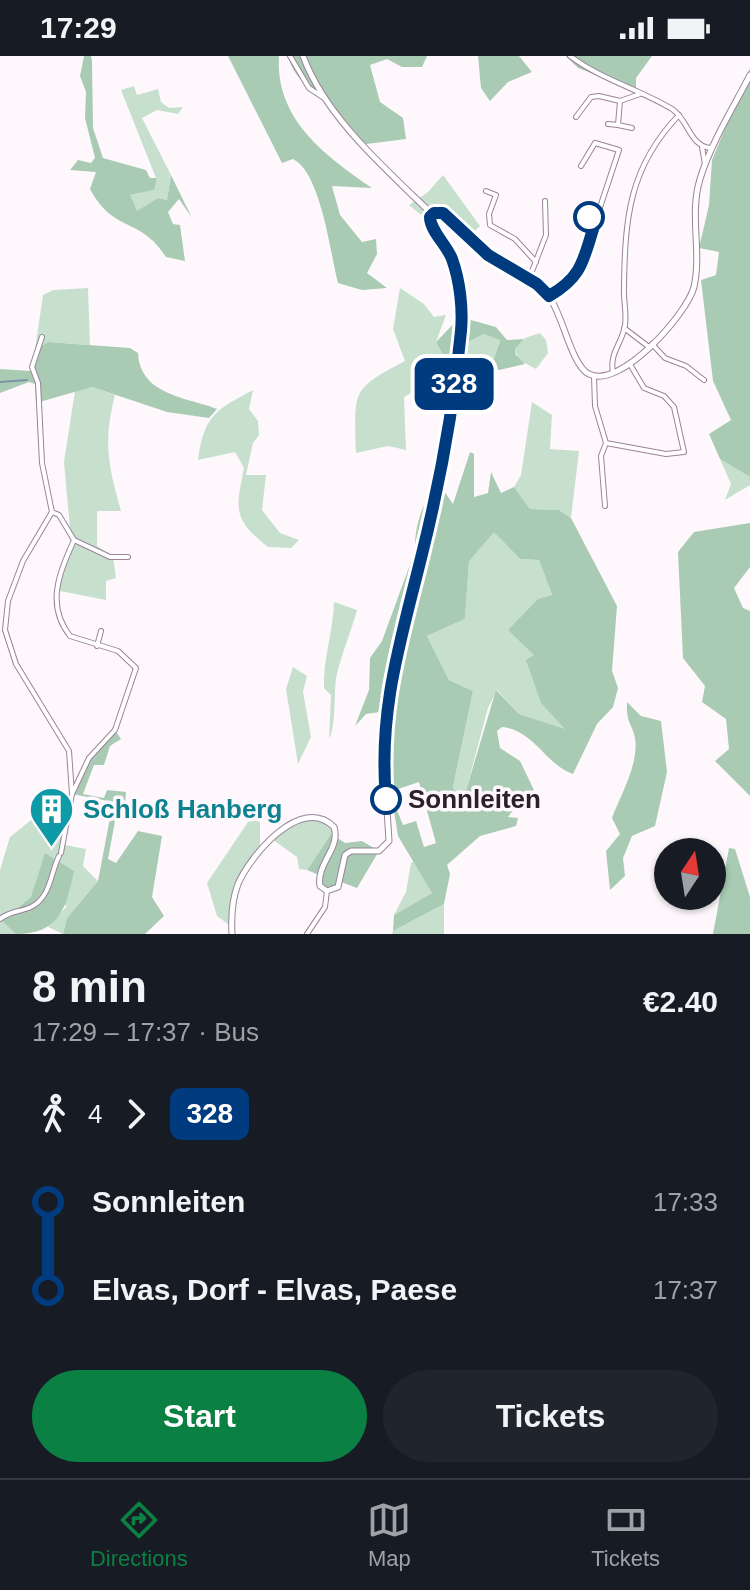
<!DOCTYPE html>
<html lang="en">
<head>
<meta charset="utf-8">
<style>
	body { margin:0; font-family:Helvetica,sans-serif; background:#20242c; color:#f1f3f6; height:100vh; display:flex; flex-direction:column; font-size:30px; white-space:nowrap }
	* { box-sizing:border-box; margin:0 }
	p { font-size:26px; color:#9ea1a6 }
	.icon { flex:none; width:44px; height:44px; fill:none; stroke:currentColor; stroke-width:2; stroke-linecap:round; stroke-linejoin:round }
	.map { position:relative; height:878px; overflow:hidden }
	.panel { display:flex; flex-direction:column; background:#171b24; flex:1 }
	.panel>* { flex:none }
	.badge { padding:0 16px; border-radius:12px; font-size:28px; line-height:52px }
	.needle { width:52px; rotate:12deg }
	.buttons { position:absolute; left:654px; top:782px; display:grid; gap:16px }
	.buttons a { display:grid; place-items:center; width:72px; height:72px; border-radius:50%; background:#171b24; box-shadow:0 2px 6px #0004; font-size:40px }
	.map>.badge { position:absolute; translate:-50% -50%; box-shadow:0 0 0 4px #fff }
	.legs { display:flex; align-items:center; gap:12px; height:88px; padding:0 32px; font-size:26px }
	.legs p { margin-inline-start:auto }
	.summary { display:flex; align-items:center; justify-content:space-between; height:136px; padding:0 32px }
	h1 { font-size:44px; font-weight:800; line-height:60px }
	.primary-button { display:flex; gap:16px; margin-top:auto; padding:16px 32px }
	.primary-button a { flex:1; height:92px; border-radius:48px; background:#0b8043; color:#fff; font-size:32px; font-weight:800; line-height:92px; text-align:center }
	.primary-button a+a { background:#20242c; color:#f1f3f6 }
	ul { padding:0 32px; list-style:none }
	li { display:flex; align-items:center; gap:28px; height:88px; font-size:30px }
	li i { display:grid; place-items:center; width:12px; height:100%; margin:0 10px; background:currentColor }
	li i::after { content:''; width:20px; height:20px; margin:-10px; border:6px solid; border-radius:50%; background:#171b24 }
	li p { margin-inline-start:auto }
	li:first-child i { background:linear-gradient(#0000 50%,currentColor 0) }
	li:last-child i { background:linear-gradient(currentColor 50%,#0000 0) }
	.status { display:flex; justify-content:space-between; align-items:center; height:56px; padding:0 40px; background:#171b24; direction:ltr }
	.status svg { height:22px; fill:currentColor }
	.dock { display:flex; justify-content:space-around; align-items:center; height:112px; border-top:2px solid #363941; background:#171b24; font-size:22px; color:#9ea1a6 }
	.dock a { display:grid; justify-items:center; gap:4px }
	.dock .current { color:#0b8043 }
	.map>svg:first-child { display:block }
	.green { fill:#c7e0ce }
	.forest { fill:#a9cbb4; fill-rule:evenodd }
	.lines { fill:none; stroke-linecap:round; stroke-linejoin:round }
	.stream { stroke:#7e93a6; stroke-width:2 }
	.minor-casing { stroke:#9a8399; stroke-width:6 }
	.tertiary-casing { stroke:#9a8399; stroke-width:7 }
	.minor { stroke:#fff; stroke-width:4 }
	.tertiary { stroke:#fff; stroke-width:5 }
	.line-1-casing { stroke:#fff; stroke-width:18 }
	.line-1 { stroke:#003b80; stroke-width:12 }
	.stop-1-dot { fill:#fff; stroke:#003b80; stroke-width:4 }
	.labels { text-anchor:middle; stroke-width:7; stroke-linejoin:round; paint-order:stroke }
	.stop-label { font-size:26px; font-weight:bold; fill:#2a212a; stroke:#fef8fd; text-anchor:start }
	.culture-label { font-size:26px; font-weight:bold; fill:#0d838f; stroke:#fef8fd; text-anchor:start }
</style>
</head>
<body>
<div class="status"><b>17:29</b><svg viewBox="0 0 49 12"><path d="M0 12V9h3v3zM5 12V6h3v6zM10 12V3h3v9zM15 12V0h3v12zM26 1h20v11H26zM47 4h2v5h-2z"/></svg></div>
<div class="map">
<svg width="750" height="878" viewBox="0 0 750 878">
	<rect width="100%" height="100%" fill="#fef8fd"/>
	<g class="green">
		<path d="M134 30 137 39 158 33 161 46 169 52 183 51 178 58 157 54 142 62 171 119 167 144 158 142 136 156 130 139 153 134 156 122 121 34Z"/>
		<path d="M443 119 480 170 467 182 441 159 426 163 409 149 428 136Z"/>
		<path d="M88 232 90 289 48 286 35 294 43 239 53 234Z"/>
		<path d="M400 232 424 248 434 261 446 259 436 286 451 314 404 341 406 394 388 390 356 397C355 336 349 334 405 305L393 273Z"/>
		<path d="M540 277 546 284 548 297 536 313 519 304 515 293 525 282Z"/>
		<path d="M484 278 500 283 491 311 462 305 468 286Z"/>
		<path d="M92 331 115 339C103 386 108 409 121 455H97V490L113 500 116 522 106 525V544L55 534 71 484 64 406 75 335Z"/>
		<path d="M253 334 249 353 258 365 259 379 253 387 246 419H266L262 454 280 477 299 484 291 492 268 491C232 463 236 453 244 412L235 396 198 404C204 359 216 354 253 334Z"/>
		<path d="M532 346 552 359 550 393 579 395 571 462 559 454 530 453 514 431 521 419Z"/>
		<path d="M720 403 750 421V429L725 444 731 428Z"/>
		<path d="M494 475 520 503 539 504 552 539 535 600 567 674 519 658 497 634 488 652 461 753 453 731 473 635 449 624 427 580 465 563 469 504Z"/>
		<path d="M334 546 357 554C351 576 341 599 336 622 334 637 336 671 329 683L331 639 324 632C323 602 333 577 334 546Z"/>
		<path d="M293 611 307 620 303 636 311 681 298 708 286 633Z"/>
		<path d="M51 748 48 769 67 772 65 789 86 793 83 810 98 825 67 862 63 878 48 871 67 850 31 841 3 865 16 878H0V814L10 781Z"/>
		<path d="M260 748V790L263 792 237 830 232 871 217 860 207 827Z"/>
		<path d="M317 763 331 767 336 783 331 778 307 814 299 813 297 801 272 783 289 767Z"/>
		<path d="M415 805 432 837 394 859 406 836 411 807Z"/>
		<path d="M444 848V878H392L393 875Z"/>
	</g>
	<g class="forest">
		<path d="M84 0H91L92 5 93 72 103 102 146 114 150 122H157L154 134 130 139 137 155 158 142 167 144 171 119 192 162 179 143 168 156 173 168 180 169 185 205 166 201C140 160 114 178 90 133L96 116 70 114 78 104 91 107 95 102 85 62 86 36 80 20Z"/>
		<path d="M228 0H279C275 64 326 100 372 132L332 130 340 159 362 186 376 183 377 198 367 217 387 232 362 234 338 227C330 196 321 117 293 103L282 107Z"/>
		<path d="M288 0H427L422 11H402L387 3 370 9 380 46 403 62 406 83 359 89C349 76 340 59 328 47 312 32 294 24 288 0Z"/>
		<path d="M478 0H519L532 16 508 26 490 45 481 32Z"/>
		<path d="M566 0H652L636 22V34L578 12Z"/>
		<path d="M750 12V421L720 403 709 378 731 364 713 325 701 224 716 219 719 196 699 192 709 149 712 104Z"/>
		<path d="M460 261 496 271 507 284 524 283 515 293 516 299 525 308 499 314 491 311 500 284 484 278 468 286 463 304 484 309 475 321 459 313 451 314 436 286Z"/>
		<path d="M48 286 130 292 138 297C140 339 186 341 217 353L209 362 167 356 92 331 36 347 35 328 29 326 0 337V313L31 315 35 294Z"/>
		<path d="M470 396 474 398V441L488 437 491 416 501 437 514 431 530 453 559 454 571 462 617 550 612 615 618 632 613 651 597 668 573 718C546 709 534 674 502 671L497 675 500 692 520 705 534 734 524 739 508 761 518 762 516 770 480 780 447 809 450 818 444 848 393 875 394 859 432 837 398 780 392 742 403 769 416 765 424 791 436 787 419 726 395 734 377 746 380 656 366 658 355 670 369 634 370 602 382 585 415 495C414 473 422 442 440 429L453 448ZM494 476 520 503 539 504 552 539 538 543 508 574 534 599 526 604 541 647 565 673 519 658 496 634 461 751 453 731 473 635 449 624 427 580 465 563 469 505Z"/>
		<path d="M750 467V511L734 532 743 552 750 555V740L715 705 729 693 726 663 702 646 705 630 683 602 678 496 694 476Z"/>
		<path d="M627 646 641 660 661 665 667 716 655 770 632 780 623 802 625 820 610 834 606 795 620 778 612 762C621 738 639 708 635 682 632 667 626 668 627 646Z"/>
		<path d="M115 674 121 683 110 690 104 709H94L83 738 104 742 107 734 126 736 125 749H118L108 803 116 807 138 775 162 780 152 841 164 860 145 878H63L67 862 98 825 113 746 72 738C75 714 99 692 115 674Z"/>
		<path d="M331 778 345 787 362 785 379 795 357 832 341 826 338 831 323 833 319 819 307 814Z"/>
		<path d="M729 792 735 793 750 841V878H713Z"/>
		<path d="M45 797 74 815C66 853 59 878 16 878L2 865 31 841Z"/>
	</g>
	<g class="lines">
		<path class="stream" d="M0 326 27 324"/>
		<defs>
			<g id="minor">
				<path d="M290 0 309 32 324 42"/>
				<path d="M570 0C602 24 639 33 672 53 689 64 689 90 711 92"/>
				<path d="M576 61 591 41 599 40 620 45"/>
				<path d="M608 68 618 69"/>
				<path d="M632 72 618 69 620 45 640 38"/>
				<path d="M702 91 705 108"/>
				<path d="M486 135 496 139 489 158 490 169 515 183 536 206"/>
				<path d="M529 223 546 179 545 145"/>
				<path d="M549 240 570 229 578 218 619 94 595 87 581 110"/>
				<path d="M624 272 649 291"/>
				<path d="M42 281 32 311 38 327 42 407 52 456 59 459 74 484C60 516 45 548 70 580L118 595 136 612 115 674 89 702 72 738"/>
				<path d="M652 288 665 302 686 310 704 324"/>
				<path d="M613 316C609 297 623 286 625 269 627 257 623 243 624 231 625 162 629 111 679 59"/>
				<path d="M594 320 595 350 606 387 601 400 605 450"/>
				<path d="M606 387 666 398 684 396 674 351 664 340 644 332 631 310"/>
				<path d="M52 456 23 505 8 545 5 574 16 608 69 695 72 738 61 797"/>
				<path d="M74 484 110 501H128"/>
				<path d="M97 590 101 575"/>
				<path d="M0 863C10 855 20 856 31 851 51 841 50 818 59 800"/>
				<path d="M307 878 325 851 327 835"/>
			</g>
			<g id="tertiary">
				<path d="M432 158 443 157C458 171 471 186 487 199 508 215 536 221 551 244 563 261 572 310 589 318 620 334 687 258 694 231 702 195 689 159 700 123 711 87 733 52 750 19"/>
				<path d="M232 878C231 861 232 844 238 828 250 800 301 738 334 771 341 792 316 808 320 830L327 835 338 831 345 799 351 795H379L389 785 383 691 385 658 396 593 423 496 461 272 452 201 430 168 432 158C386 113 326 62 303 0"/>
			</g>
		</defs>
		<use href="#minor" class="minor-casing"/>
		<use href="#tertiary" class="tertiary-casing"/>
		<use href="#minor" class="minor"/>
		<use href="#tertiary" class="tertiary"/>
	</g>
	<g class="lines">
		<defs>
			<path id="line-1" d="M386 743C378 653 401 584 422 498 440 426 454 349 461 275 463 253 460 225 452 203 447 189 430 175 430 161L434 157H443L488 199 537 228 549 240C582 221 583 205 594 170L589 161"/>
		</defs>
		<use href="#line-1" class="line-1-casing"/>
		<use href="#line-1" class="line-1"/>
	</g>
	<defs>
		<symbol id="building-pin" viewBox="-11 -11 22 30"><path d="M0 17L-7.5 6A9.5 9.5 0 1 1 7.5 6Z" fill="#0f9aa8" stroke="#fef8fd"/><path d="M-4-6H4V6H1V3H-1V6H-4ZM-2.5-4.3h1.7v1.8h-1.7ZM.8-4.3h1.7v1.8H.8ZM-2.5-1h1.7V.8h-1.7ZM.8-1h1.7V.8H.8Z" fill="#fff"/></symbol>
	</defs>
	<g fill-rule="evenodd">
		<use href="#building-pin" x="26" y="728" width="51" height="69"/>
	</g>
	<g class="stop-1-dot">
		<circle cx="589" cy="161" r="14"/>
		<circle cx="386" cy="743" r="14"/>
	</g>
	<g class="labels">
		<g class="stop-label">
			<text x="408" y="752">Sonnleiten</text>
		</g>
		<g class="culture-label">
			<text x="83" y="762">Schloß Hanberg</text>
		</g>
	</g>
</svg>
<div class="buttons">
<a><svg class="needle" viewBox="-14 -14 28 28"><path d="M0-13l5 13h-10z" fill="#e53935"/><path d="M0 13l5-13h-10z" fill="#9ea1a6"/></svg></a>
</div>
<b class="badge" style="left:454px;top:328px;background:#003b80;color:#fff">328</b>
</div>
<section class="panel">
<div class="summary"><div><h1>8 min</h1><p>17:29 – 17:37 · Bus</p></div><b>€2.40</b></div>
<div class="legs"><svg class="icon" aria-label="walk" viewBox="0 0 24 24"><circle cx="13" cy="4" r="2"/><path d="M13 8l-2 6 4 7M11 14l-3 7M7 12l3-4h3l4 4"/></svg>4<svg class="icon" aria-label="forward" viewBox="0 0 24 24"><path d="M9 5l7 7-7 7"/></svg><b class="badge" style="background:#003b80;color:#fff">328</b></div>
<ul>
<li><i style="color:#003b80"></i><b>Sonnleiten</b><p>17:33</p></li>
<li><i style="color:#003b80"></i><b>Elvas, Dorf - Elvas, Paese</b><p>17:37</p></li>
</ul>
<div class="primary-button"><a>Start</a><a>Tickets</a></div>
</section>
<nav class="dock">
<a class="current"><svg class="icon" aria-label="directions" viewBox="0 0 24 24"><path d="M12 3l9 9-9 9-9-9zM9 14v-3h6M13 9l2 2-2 2"/></svg>Directions</a>
<a><svg class="icon" aria-label="map" viewBox="0 0 24 24"><path d="M3 6l6-2 6 2 6-2v14l-6 2-6-2-6 2zM9 4v14M15 6v14"/></svg>Map</a>
<a><svg class="icon" aria-label="tickets" viewBox="0 0 24 24"><path d="M3 7h18v10H3zM15 7v10"/></svg>Tickets</a>
</nav>
</body>
</html>
